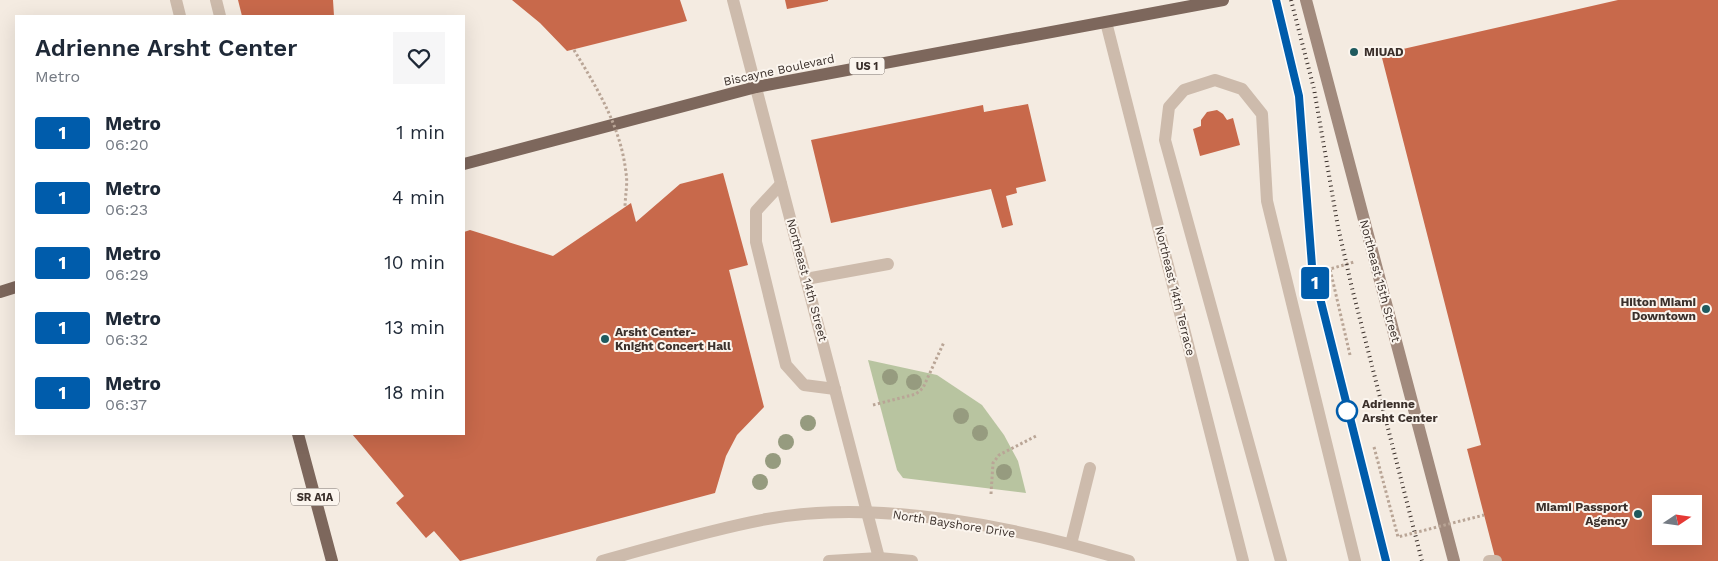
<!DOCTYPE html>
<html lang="en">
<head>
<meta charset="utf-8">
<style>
	body { margin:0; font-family:"Work Sans",sans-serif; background:#f6f6f7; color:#1f2937; height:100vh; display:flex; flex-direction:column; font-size:19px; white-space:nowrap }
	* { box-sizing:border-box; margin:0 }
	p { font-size:16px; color:#747a83 }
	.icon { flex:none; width:28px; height:28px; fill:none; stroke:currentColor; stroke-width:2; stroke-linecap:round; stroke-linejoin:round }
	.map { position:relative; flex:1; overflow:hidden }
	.sheet { position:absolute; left:15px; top:15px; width:450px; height:420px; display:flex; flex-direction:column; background:#fff; border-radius:0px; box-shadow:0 5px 20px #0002 }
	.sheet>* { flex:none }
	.badge { padding:0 10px; border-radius:4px; font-size:18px; line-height:32px }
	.needle { width:32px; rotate:77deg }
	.buttons { position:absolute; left:1652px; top:495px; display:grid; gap:10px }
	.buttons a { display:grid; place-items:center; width:50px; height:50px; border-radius:0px; background:#fff; box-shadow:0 5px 20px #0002; font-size:25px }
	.map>.badge { position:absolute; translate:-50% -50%; box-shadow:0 0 0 2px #fff }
	.round { display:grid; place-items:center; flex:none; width:52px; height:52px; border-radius:0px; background:#f6f6f7 }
	.headline { display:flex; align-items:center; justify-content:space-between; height:85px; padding:0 20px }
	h1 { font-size:24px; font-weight:600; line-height:38px }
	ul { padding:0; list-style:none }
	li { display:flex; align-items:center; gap:15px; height:65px; padding:0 20px }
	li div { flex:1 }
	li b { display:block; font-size:19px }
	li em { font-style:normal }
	li .badge { min-width:55px; font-weight:700; text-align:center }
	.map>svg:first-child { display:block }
	.green { fill:#b8c4a0 }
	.building { fill:#c8694b; fill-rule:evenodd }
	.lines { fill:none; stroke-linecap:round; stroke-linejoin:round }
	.path { stroke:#b9a596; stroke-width:3; stroke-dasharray:2.5 2.5; stroke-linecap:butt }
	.service { stroke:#cdbbac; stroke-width:12 }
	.minor { stroke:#cdbbac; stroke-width:12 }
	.tertiary { stroke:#cdbbac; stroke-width:12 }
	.secondary { stroke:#a18a7d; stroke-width:12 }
	.primary { stroke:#7d675c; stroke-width:12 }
	.rail { stroke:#3b302b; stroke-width:4; stroke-dasharray:1 4; stroke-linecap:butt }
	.path-bridge { stroke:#b9a596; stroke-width:3; stroke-dasharray:2.5 2.5; stroke-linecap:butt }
	.tree { fill:#969b7f }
	.line-casing { stroke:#fff; stroke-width:11 }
	.line { stroke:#005cab; stroke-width:8 }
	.poi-dot { fill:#1f5a5e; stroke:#fbf5ee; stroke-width:2 }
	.stop-dot { fill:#fff; stroke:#005cab; stroke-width:2.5 }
	.labels { text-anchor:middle; stroke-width:4; stroke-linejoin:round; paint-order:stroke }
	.shield { fill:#fbf5ee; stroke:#756b66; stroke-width:1 }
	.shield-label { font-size:11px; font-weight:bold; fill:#3b302b }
	.poi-label { font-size:12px; font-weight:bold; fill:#3b302b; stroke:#fbf5ee; text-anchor:start }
	.street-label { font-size:12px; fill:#3b302b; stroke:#fbf5ee }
	.stop-label { font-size:12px; font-weight:bold; fill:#3b302b; stroke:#fbf5ee; text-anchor:start }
</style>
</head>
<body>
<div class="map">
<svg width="1718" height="561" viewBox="0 0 1718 561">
	<rect width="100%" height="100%" fill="#f4ebe1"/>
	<path class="green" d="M868 360 937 375 982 405 1004 435 1018 461 1026 493 903 478 897 470Z"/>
	<g class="building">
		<path d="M238 0H333L334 16H242Z"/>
		<path d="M512 0H680L687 21 567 51 540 23Z"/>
		<path d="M785 0H828V1L787 9Z"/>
		<path d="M1618 0H1718V561H1496L1467 449 1481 445 1381 54ZM1661 504H1694V536H1661Z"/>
		<path d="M1028 104 1046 181 1016 188 1017 193 1006 196 1013 225 1002 228 991 189 831 223 811 140 983 105 984 112Z"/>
		<path d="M1217 110 1223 114 1227 120 1233 118 1240 145 1200 156 1193 129 1201 126V120L1207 112Z"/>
		<path d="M723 173 748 265 729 270 764 407 737 435 726 456 715 493 460 561 434 531 426 538 396 503 404 496 352 434H464V232L470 230 553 256 631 203 636 222 680 184Z"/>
	</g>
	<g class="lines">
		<g class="path">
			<path d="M1350 355 1330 269 1354 262"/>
			<path d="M873 405 916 394 923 388 944 342"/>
			<path d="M991 494 993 463 999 455 1038 435"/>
		</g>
		<g class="service">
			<path d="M216 0 220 16"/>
			<path d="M781 184 756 211V242L786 365 804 385 835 389"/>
			<path d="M806 279 888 264"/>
			<path d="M1071 544 1090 468"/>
			<path d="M1281 561 1165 140 1169 107 1184 90 1215 80 1242 89 1262 114 1267 201 1355 561"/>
			<path d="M1489 561H1496"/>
		</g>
		<path class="minor" d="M1106 22 1243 561"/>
		<g class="tertiary">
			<path d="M176 0 180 16"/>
			<path d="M733 0 879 558"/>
			<path d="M602 561C657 546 712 529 767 519 880 498 1021 528 1129 561"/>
			<path d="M829 561 879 558 912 561"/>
		</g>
		<path class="secondary" d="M1306 0 1454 561"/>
		<g class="primary">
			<path d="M464 164 756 87 1223 0"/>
			<path d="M0 292 16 287"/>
			<path d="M298 434 332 561"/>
		</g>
		<g class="rail">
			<path d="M1276 0 1299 97 1312 266 1386 561"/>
			<path d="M1291 0 1314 89 1338 227 1352 288 1422 561"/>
		</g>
		<g class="path-bridge">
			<path d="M574 50C597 88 621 127 626 173 628 184 625 196 625 208"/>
			<path d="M1374 447 1398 537 1484 515"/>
		</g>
	</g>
	<g class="tree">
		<circle cx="890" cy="377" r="8"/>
		<circle cx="914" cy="382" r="8"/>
		<circle cx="961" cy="416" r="8"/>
		<circle cx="808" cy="423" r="8"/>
		<circle cx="980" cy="433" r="8"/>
		<circle cx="786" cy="442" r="8"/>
		<circle cx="773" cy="461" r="8"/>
		<circle cx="1004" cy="472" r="8"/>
		<circle cx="760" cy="482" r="8"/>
	</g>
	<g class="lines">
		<defs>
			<path id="line" d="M1276 0 1299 96 1312 266 1386 561"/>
		</defs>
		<use href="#line" class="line-casing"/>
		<use href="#line" class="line"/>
	</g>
	<g class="poi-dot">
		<circle cx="1354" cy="52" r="5"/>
		<circle cx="1706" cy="309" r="5"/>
		<circle cx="605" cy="339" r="5"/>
		<circle cx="1638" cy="514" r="5"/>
	</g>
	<circle class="stop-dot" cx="1347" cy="411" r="10"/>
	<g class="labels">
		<g class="shield">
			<rect x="849.5" y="57.5" width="35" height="17" rx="4"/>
			<rect x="291" y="488.5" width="48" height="17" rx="4"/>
		</g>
		<g class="shield-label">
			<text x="867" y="70">US 1</text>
			<text x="315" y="501">SR A1A</text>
		</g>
		<g class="poi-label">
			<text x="1364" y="56">MIUAD</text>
			<text x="1696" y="306" text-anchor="end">Hilton Miami<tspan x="1696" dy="14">Downtown</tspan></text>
			<text x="615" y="336">Arsht Center-<tspan x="615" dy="14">Knight Concert Hall</tspan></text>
			<text x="1628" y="511" text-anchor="end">Miami Passport<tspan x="1628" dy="14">Agency</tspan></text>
		</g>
		<g class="street-label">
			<text transform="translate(779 70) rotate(-12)" y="4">Biscayne Boulevard</text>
			<text transform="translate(807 280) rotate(75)" y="4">Northeast 14th Street</text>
			<text transform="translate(1380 281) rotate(75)" y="4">Northeast 15th Street</text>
			<text transform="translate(1175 291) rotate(76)" y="4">Northeast 14th Terrace</text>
			<text transform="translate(954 524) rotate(9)" y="4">North Bayshore Drive</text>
		</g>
		<g class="stop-label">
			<text x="1362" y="408">Adrienne<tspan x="1362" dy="14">Arsht Center</tspan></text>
		</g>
	</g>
</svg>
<div class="buttons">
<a><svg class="needle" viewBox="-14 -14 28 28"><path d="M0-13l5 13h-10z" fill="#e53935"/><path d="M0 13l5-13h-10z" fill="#747a83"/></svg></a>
</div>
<b class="badge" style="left:1315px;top:283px;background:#005cab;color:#fff">1</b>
<section class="sheet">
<div class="headline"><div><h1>Adrienne Arsht Center</h1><p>Metro</p></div><a class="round"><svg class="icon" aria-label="heart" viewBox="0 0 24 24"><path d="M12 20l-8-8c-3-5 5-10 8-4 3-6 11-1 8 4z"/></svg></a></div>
<ul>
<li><span class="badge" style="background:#005cab;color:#fff">1</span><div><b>Metro</b><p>06:20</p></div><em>1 min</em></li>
<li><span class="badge" style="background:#005cab;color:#fff">1</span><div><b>Metro</b><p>06:23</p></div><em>4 min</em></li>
<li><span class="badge" style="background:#005cab;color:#fff">1</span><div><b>Metro</b><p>06:29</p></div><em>10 min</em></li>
<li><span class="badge" style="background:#005cab;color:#fff">1</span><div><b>Metro</b><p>06:32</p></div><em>13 min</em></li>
<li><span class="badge" style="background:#005cab;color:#fff">1</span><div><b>Metro</b><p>06:37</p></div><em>18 min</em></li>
</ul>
</section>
</div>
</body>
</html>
